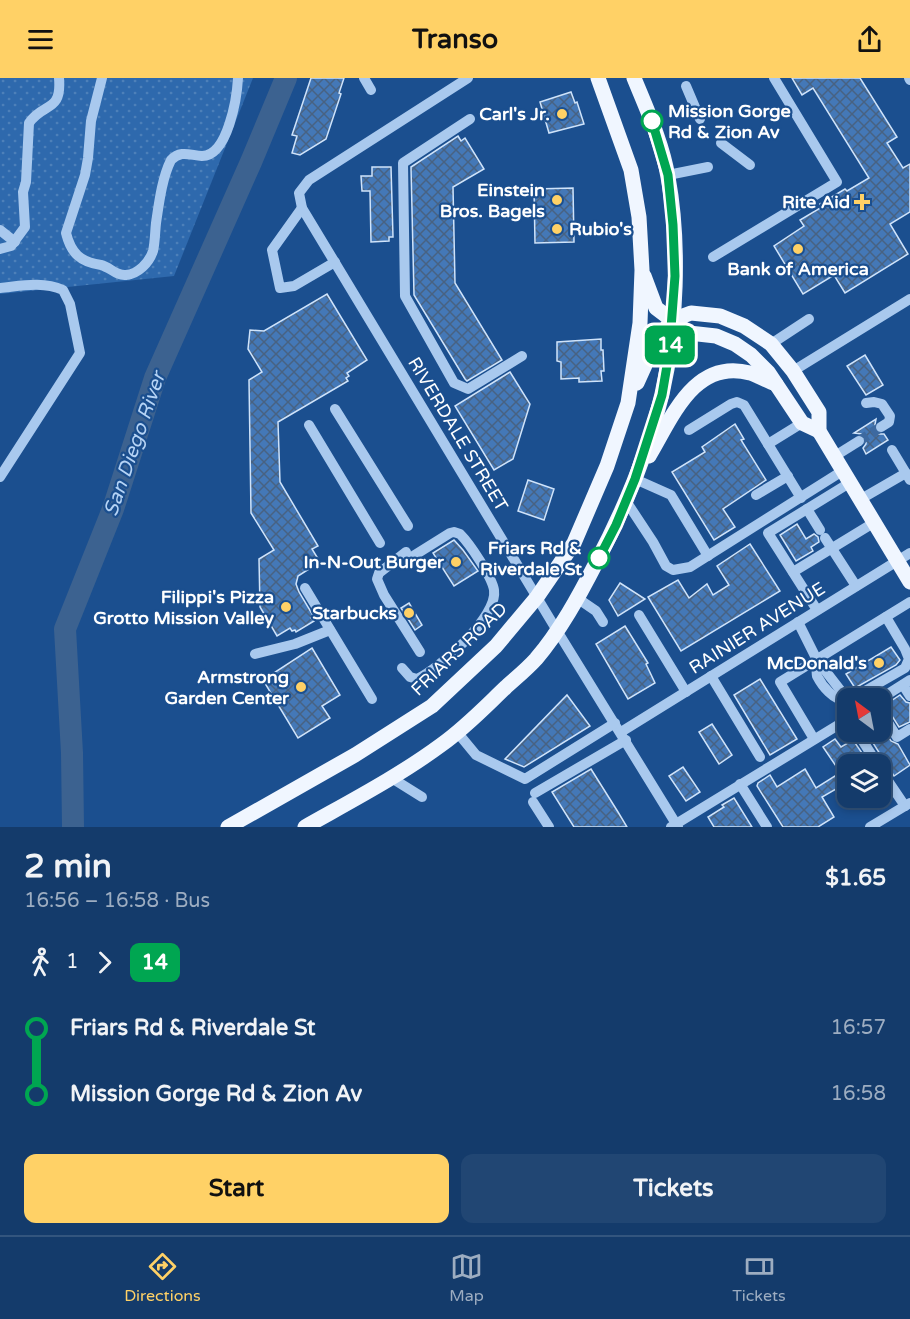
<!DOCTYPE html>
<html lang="en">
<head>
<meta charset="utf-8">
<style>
	body { margin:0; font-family:"Varela Round",sans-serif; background:#214673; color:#f1f3f6; height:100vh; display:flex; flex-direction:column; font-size:22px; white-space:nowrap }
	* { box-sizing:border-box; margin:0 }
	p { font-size:20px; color:#9dadc1 }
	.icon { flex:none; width:33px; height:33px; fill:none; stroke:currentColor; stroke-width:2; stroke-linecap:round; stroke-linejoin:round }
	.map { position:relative; height:749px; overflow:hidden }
	.details { display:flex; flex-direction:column; background:#143b6b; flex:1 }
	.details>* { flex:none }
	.badge { padding:0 12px; border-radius:9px; font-size:21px; line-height:39px }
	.needle { width:39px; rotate:328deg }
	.controls { position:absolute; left:837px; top:610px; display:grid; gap:12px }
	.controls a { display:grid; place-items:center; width:54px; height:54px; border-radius:12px; background:#143b6b; box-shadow:0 3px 9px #0003,0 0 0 2px #33557e; font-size:30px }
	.map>.badge { position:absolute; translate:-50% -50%; box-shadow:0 0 0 3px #fff }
	.legs { display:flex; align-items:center; gap:9px; height:66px; padding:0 24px; font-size:20px }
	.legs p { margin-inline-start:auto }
	.head { display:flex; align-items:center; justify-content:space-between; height:102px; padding:0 24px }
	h1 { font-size:33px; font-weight:800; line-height:45px }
	.button { display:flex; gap:12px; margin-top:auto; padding:12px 24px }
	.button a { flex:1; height:69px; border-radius:12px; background:#ffd166; color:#111; font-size:24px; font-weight:800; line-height:69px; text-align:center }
	.button a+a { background:#214673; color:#f1f3f6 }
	ul { padding:0 24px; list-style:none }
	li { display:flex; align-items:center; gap:21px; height:66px; font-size:22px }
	li i { display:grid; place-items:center; width:9px; height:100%; margin:0 8px; background:currentColor }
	li i::after { content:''; width:15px; height:15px; margin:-8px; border:4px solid; border-radius:50%; background:#143b6b }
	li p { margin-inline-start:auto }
	li:first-child i { background:linear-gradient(#0000 50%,currentColor 0) }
	li:last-child i { background:linear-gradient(currentColor 50%,#0000 0) }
	header { display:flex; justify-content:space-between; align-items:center; height:78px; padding:0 24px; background:#ffd166; color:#111; font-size:27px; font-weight:800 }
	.menu { display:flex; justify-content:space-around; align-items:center; height:84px; border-top:2px solid #33557e; background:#143b6b; font-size:16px; color:#9dadc1 }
	.menu a { display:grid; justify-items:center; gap:3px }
	.menu .current { color:#ffd166 }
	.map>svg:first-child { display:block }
	.grass { fill:url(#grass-dots) }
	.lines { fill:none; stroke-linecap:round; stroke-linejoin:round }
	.river { stroke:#3c6290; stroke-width:22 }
	.building { fill:url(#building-cross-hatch); stroke:#cfe3fa; stroke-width:1.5 }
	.minor-tunnel { stroke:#3d69a0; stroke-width:10; stroke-dasharray:10 5; stroke-linecap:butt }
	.minor { stroke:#a9c9ee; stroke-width:10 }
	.major { stroke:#f0f6ff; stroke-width:15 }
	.line-1-casing { stroke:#fff; stroke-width:14 }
	.line-1 { stroke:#00a651; stroke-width:9 }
	.poi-dot { fill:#ffd166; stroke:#1b4f8f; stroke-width:2 }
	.stop-1-dot { fill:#fff; stroke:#00a651; stroke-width:3 }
	.labels { text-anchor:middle; stroke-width:4.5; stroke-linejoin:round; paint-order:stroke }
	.stop-label { font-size:18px; font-weight:bold; fill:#fff; stroke:#1b4f8f; text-anchor:start }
	.poi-label { font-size:18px; font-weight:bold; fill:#fff; stroke:#1b4f8f; text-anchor:end }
	.street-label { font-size:18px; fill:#fff; stroke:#1b4f8f }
	.water-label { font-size:20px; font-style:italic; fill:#b5d3f5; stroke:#1b4f8f }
</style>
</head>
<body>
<header><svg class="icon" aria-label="menu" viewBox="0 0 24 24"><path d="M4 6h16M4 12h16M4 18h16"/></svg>Transo<svg class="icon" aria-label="share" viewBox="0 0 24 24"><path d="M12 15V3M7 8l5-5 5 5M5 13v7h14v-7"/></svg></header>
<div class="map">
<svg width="910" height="749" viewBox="0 0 910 749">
	<defs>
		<pattern id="grass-dots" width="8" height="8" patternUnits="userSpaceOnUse" patternTransform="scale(1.5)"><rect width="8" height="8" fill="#2e69ad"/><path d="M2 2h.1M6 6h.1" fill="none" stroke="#4d80b9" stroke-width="1.8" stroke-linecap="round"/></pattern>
		<pattern id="building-cross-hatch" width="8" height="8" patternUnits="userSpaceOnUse" patternTransform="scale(1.5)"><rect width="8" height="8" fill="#4478b7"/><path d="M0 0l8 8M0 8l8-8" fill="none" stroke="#486282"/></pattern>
	</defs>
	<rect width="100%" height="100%" fill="#1b4f8f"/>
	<path class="grass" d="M0 0H253L174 198 0 216Z"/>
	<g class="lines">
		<path class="river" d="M73 749 72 675 65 551 113 431 155 300 251 84 286 0"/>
	</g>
	<g class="building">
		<path d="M311 0H344L339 15 341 16 326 61 300 77 292 75 297 58 292 57Z"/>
		<path d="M792 0H860L897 59 887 65 903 90 910 86V134L890 146 908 176 845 215 834 197 803 216 774 168 804 148 800 142 822 129 820 126 845 111 847 113 869 100 813 10 802 17Z"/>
		<path d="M571 14 575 25 577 24 584 46 549 55 540 24Z"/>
		<path d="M458 58 461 63 465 60 484 91 453 109 455 205 502 282 467 303 465 301 414 217 411 89Z"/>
		<path d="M372 89H391L393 159H389V163L371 164 370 113H362L361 98H372Z"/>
		<path d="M573 110 574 164 535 165 534 111Z"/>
		<path d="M327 216 367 282 347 295 349 298 346 300 348 303 278 344 280 404 318 468 312 471 320 484 298 498 296 506 299 514 314 539 311 540 314 543 296 554 295 552 292 553 290 550 277 558 260 529 259 481 274 472 251 435 249 302 262 294 248 271 250 252 264 253Z"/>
		<path d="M601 261V272H603L604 293H601L602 303 579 304V300L561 301V284L557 283V264Z"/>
		<path d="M865 277 883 307 866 317 847 288Z"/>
		<path d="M510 294 530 326 513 381 494 392 455 328Z"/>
		<path d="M876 341 874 352 878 356H884L888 362 866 376 863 370 866 366V360L862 356 854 355Z"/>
		<path d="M735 346 744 361 741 362 766 402 723 431 735 449 714 462 672 394 705 374 702 369Z"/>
		<path d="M528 402 554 411 544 442 518 433Z"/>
		<path d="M797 446 806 461 814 456 818 459 819 464 811 469 813 473 796 483 780 457Z"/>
		<path d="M454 462 463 472 478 493 454 508 433 475Z"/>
		<path d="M750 466 780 513 681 573 648 519 678 502 689 520 707 506 713 517 729 507 717 488Z"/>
		<path d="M620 505 645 521 618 538 609 522Z"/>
		<path d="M409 525 422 547 415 552 401 530Z"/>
		<path d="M625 548 648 585 646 586 655 605 628 621 596 566Z"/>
		<path d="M891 569 900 582 896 587 855 610 846 596Z"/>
		<path d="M312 570 340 617 322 628 330 640 298 660 263 602Z"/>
		<path d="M760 601 797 661 770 677 734 617Z"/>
		<path d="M567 617 590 648 524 689 505 681Z"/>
		<path d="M900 617 906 624 910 625V644L899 649 885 627Z"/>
		<path d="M712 646 732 677 719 686 699 654Z"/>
		<path d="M880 647 891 663 898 666 910 687 894 698 866 654H880Z"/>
		<path d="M835 661 841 669 853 662 862 675 838 691 823 669Z"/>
		<path d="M683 689 700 714 686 723 669 698Z"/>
		<path d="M591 691 618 734 627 749H574L552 714Z"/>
		<path d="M805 691 816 710 838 696 843 707 822 719 834 739 818 749H783L757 708 758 705 770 697 777 709Z"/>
		<path d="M734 720 752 749H714L708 739 724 729 722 727Z"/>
	</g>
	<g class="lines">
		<path class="minor-tunnel" d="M859 363 881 349"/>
		<g class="minor">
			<path d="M102 0 91 43 88 80 85 97 66 155C71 175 80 184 101 187 110 189 116 198 126 197 138 196 149 185 153 173 155 165 155 154 156 145 159 125 162 100 171 82 181 72 189 77 202 78 228 78 237 19 238 0"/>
			<path d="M364 0 371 12"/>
			<path d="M468 0 309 102 299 115 302 130 556 551 678 749"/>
			<path d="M909 0 910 2"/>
			<path d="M686 8 700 41"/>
			<path d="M470 41 403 85 405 218 454 305 468 311 522 278"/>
			<path d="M721 65 750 87"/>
			<path d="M668 97 708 89"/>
			<path d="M302 130 272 172 280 210 294 208 335 184"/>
			<path d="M0 152 15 164"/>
			<path d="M0 171 11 168 25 149 23 114 26 104 29 45C43 24 62 35 59 0"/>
			<path d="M713 179 837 104 774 0"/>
			<path d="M0 210C21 208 42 203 63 212L70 226 80 275 0 399"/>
			<path d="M771 266 809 241"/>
			<path d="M793 293 910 221"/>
			<path d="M866 325 874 324 882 326 890 338 889 344 881 349"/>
			<path d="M335 331 408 448"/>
			<path d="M309 347 380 465"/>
			<path d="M689 352 731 326 737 324 744 327 801 420"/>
			<path d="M768 366 802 345"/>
			<path d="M892 372 910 402"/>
			<path d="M835 378 859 363"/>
			<path d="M635 401 671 417 708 478"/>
			<path d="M756 417 788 398"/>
			<path d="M861 421 906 395"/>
			<path d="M626 423 653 464 666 488 673 492 690 489 844 392"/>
			<path d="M807 431 820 452"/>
			<path d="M825 460 856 508"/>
			<path d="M406 474 379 495 377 501 384 517 420 574"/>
			<path d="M793 494 875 444"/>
			<path d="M305 510 372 621"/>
			<path d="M577 520 596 533 603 544"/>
			<path d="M817 532 768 455 851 404"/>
			<path d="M639 537 686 614"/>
			<path d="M798 544 817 582 848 622"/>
			<path d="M255 576 295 566 330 552"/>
			<path d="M817 583C817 587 816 594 817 598 822 608 834 623 846 622"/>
			<path d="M402 590 410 599 417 601C439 591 498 539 494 512 492 499 470 466 460 456L454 454 450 455 410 480"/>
			<path d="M711 598 760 679"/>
			<path d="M903 607 910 618"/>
			<path d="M851 621 905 590 909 581 905 571 886 539"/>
			<path d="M880 621 910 602"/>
			<path d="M880 632 897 659 910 651"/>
			<path d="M457 654 476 677 525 701 615 645"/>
			<path d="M621 654 910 475"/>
			<path d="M857 654 878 687"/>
			<path d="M814 661 780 604 910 524"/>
			<path d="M880 691 905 728"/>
			<path d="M390 699 422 719"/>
			<path d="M740 706 767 749"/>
			<path d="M535 715 626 662"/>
			<path d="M533 724 549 749"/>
			<path d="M671 749 848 641"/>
			<path d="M870 749 910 725"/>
		</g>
		<g class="major">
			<path d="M644 198 656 230 689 255 716 258 735 266 751 277 768 294 802 345 819 353"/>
			<path d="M672 242 691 235 720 238 744 248 771 266 793 293 819 334V353L910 504"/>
			<path d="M637 305 656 263 672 242"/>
			<path d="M649 378C672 340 694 280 750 295 759 298 767 303 776 306"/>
			<path d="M228 749 355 677 432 628 496 568 537 519 574 465 607 388 628 325 640 245 642 192 639 139 631 92 598 0"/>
			<path d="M305 749C351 723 399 698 441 667 465 650 485 629 506 609 516 600 527 591 536 581 560 553 579 518 596 485 624 432 648 375 662 316 677 251 680 164 668 99 662 64 647 32 634 0"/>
		</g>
	</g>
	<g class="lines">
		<defs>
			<path id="line-1" d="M599 480 616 447 635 401 662 317 669 276 675 198 673 147 668 97 652 43"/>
		</defs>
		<use href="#line-1" class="line-1-casing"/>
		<use href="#line-1" class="line-1"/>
	</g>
	<g class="poi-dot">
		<circle cx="562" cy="36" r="6"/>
		<circle cx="557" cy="122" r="6"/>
		<path d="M859 115h6v6h6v6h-6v6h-6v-6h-6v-6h6z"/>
		<circle cx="557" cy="151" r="6"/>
		<circle cx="798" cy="171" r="6"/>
		<circle cx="456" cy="484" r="6"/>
		<circle cx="286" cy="529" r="6"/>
		<circle cx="409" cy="535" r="6"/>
		<circle cx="879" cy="585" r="6"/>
		<circle cx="301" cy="609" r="6"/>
	</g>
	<g class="stop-1-dot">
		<circle cx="652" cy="43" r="10"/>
		<circle cx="599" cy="480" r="10"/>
	</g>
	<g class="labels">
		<g class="stop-label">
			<text x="668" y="39">Mission Gorge<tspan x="668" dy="21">Rd &amp; Zion Av</tspan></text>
			<text x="582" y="476" text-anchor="end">Friars Rd &amp;<tspan x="582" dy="21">Riverdale St</tspan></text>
		</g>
		<g class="poi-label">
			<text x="550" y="42">Carl's Jr.</text>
			<text x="545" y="118">Einstein<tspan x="545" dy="21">Bros. Bagels</tspan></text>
			<text x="850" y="130">Rite Aid</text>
			<text x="569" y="157" text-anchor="start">Rubio's</text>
			<text x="798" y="197" text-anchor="middle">Bank of America</text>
			<text x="444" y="490">In-N-Out Burger</text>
			<text x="274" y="525">Filippi's Pizza<tspan x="274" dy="21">Grotto Mission Valley</tspan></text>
			<text x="397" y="541">Starbucks</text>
			<text x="867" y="591">McDonald's</text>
			<text x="289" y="605">Armstrong<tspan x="289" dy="21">Garden Center</tspan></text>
		</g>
		<g class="street-label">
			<text transform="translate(458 356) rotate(59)" y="6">RIVERDALE STREET</text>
			<text transform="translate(757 550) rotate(-32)" y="6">RAINIER AVENUE</text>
			<text transform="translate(459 571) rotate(-44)" y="6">FRIARS ROAD</text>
		</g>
		<g class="water-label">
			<text transform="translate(134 366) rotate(-71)" y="7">San Diego River</text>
		</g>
	</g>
</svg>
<div class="controls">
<a><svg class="needle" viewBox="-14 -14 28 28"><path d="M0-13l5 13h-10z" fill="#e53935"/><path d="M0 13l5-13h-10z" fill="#9dadc1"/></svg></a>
<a><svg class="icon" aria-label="layers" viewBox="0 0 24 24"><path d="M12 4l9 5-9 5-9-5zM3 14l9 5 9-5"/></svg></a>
</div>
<b class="badge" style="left:670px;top:267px;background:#00a651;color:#fff">14</b>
</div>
<section class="details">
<div class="head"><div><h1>2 min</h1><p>16:56 – 16:58 · Bus</p></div><b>$1.65</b></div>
<div class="legs"><svg class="icon" aria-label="walk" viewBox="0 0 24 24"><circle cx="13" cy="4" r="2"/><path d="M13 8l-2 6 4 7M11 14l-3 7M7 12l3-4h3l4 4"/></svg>1<svg class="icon" aria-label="forward" viewBox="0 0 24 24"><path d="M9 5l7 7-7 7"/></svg><b class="badge" style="background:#00a651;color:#fff">14</b></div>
<ul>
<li><i style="color:#00a651"></i><b>Friars Rd &amp; Riverdale St</b><p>16:57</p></li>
<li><i style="color:#00a651"></i><b>Mission Gorge Rd &amp; Zion Av</b><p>16:58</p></li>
</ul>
<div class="button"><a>Start</a><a>Tickets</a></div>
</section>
<nav class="menu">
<a class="current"><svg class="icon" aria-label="directions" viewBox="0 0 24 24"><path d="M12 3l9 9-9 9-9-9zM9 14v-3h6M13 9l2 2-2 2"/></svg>Directions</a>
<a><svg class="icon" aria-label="map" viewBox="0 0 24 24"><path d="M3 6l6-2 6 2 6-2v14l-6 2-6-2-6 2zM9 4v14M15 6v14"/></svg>Map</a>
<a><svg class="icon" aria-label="tickets" viewBox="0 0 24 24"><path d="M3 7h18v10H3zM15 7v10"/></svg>Tickets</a>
</nav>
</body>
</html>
